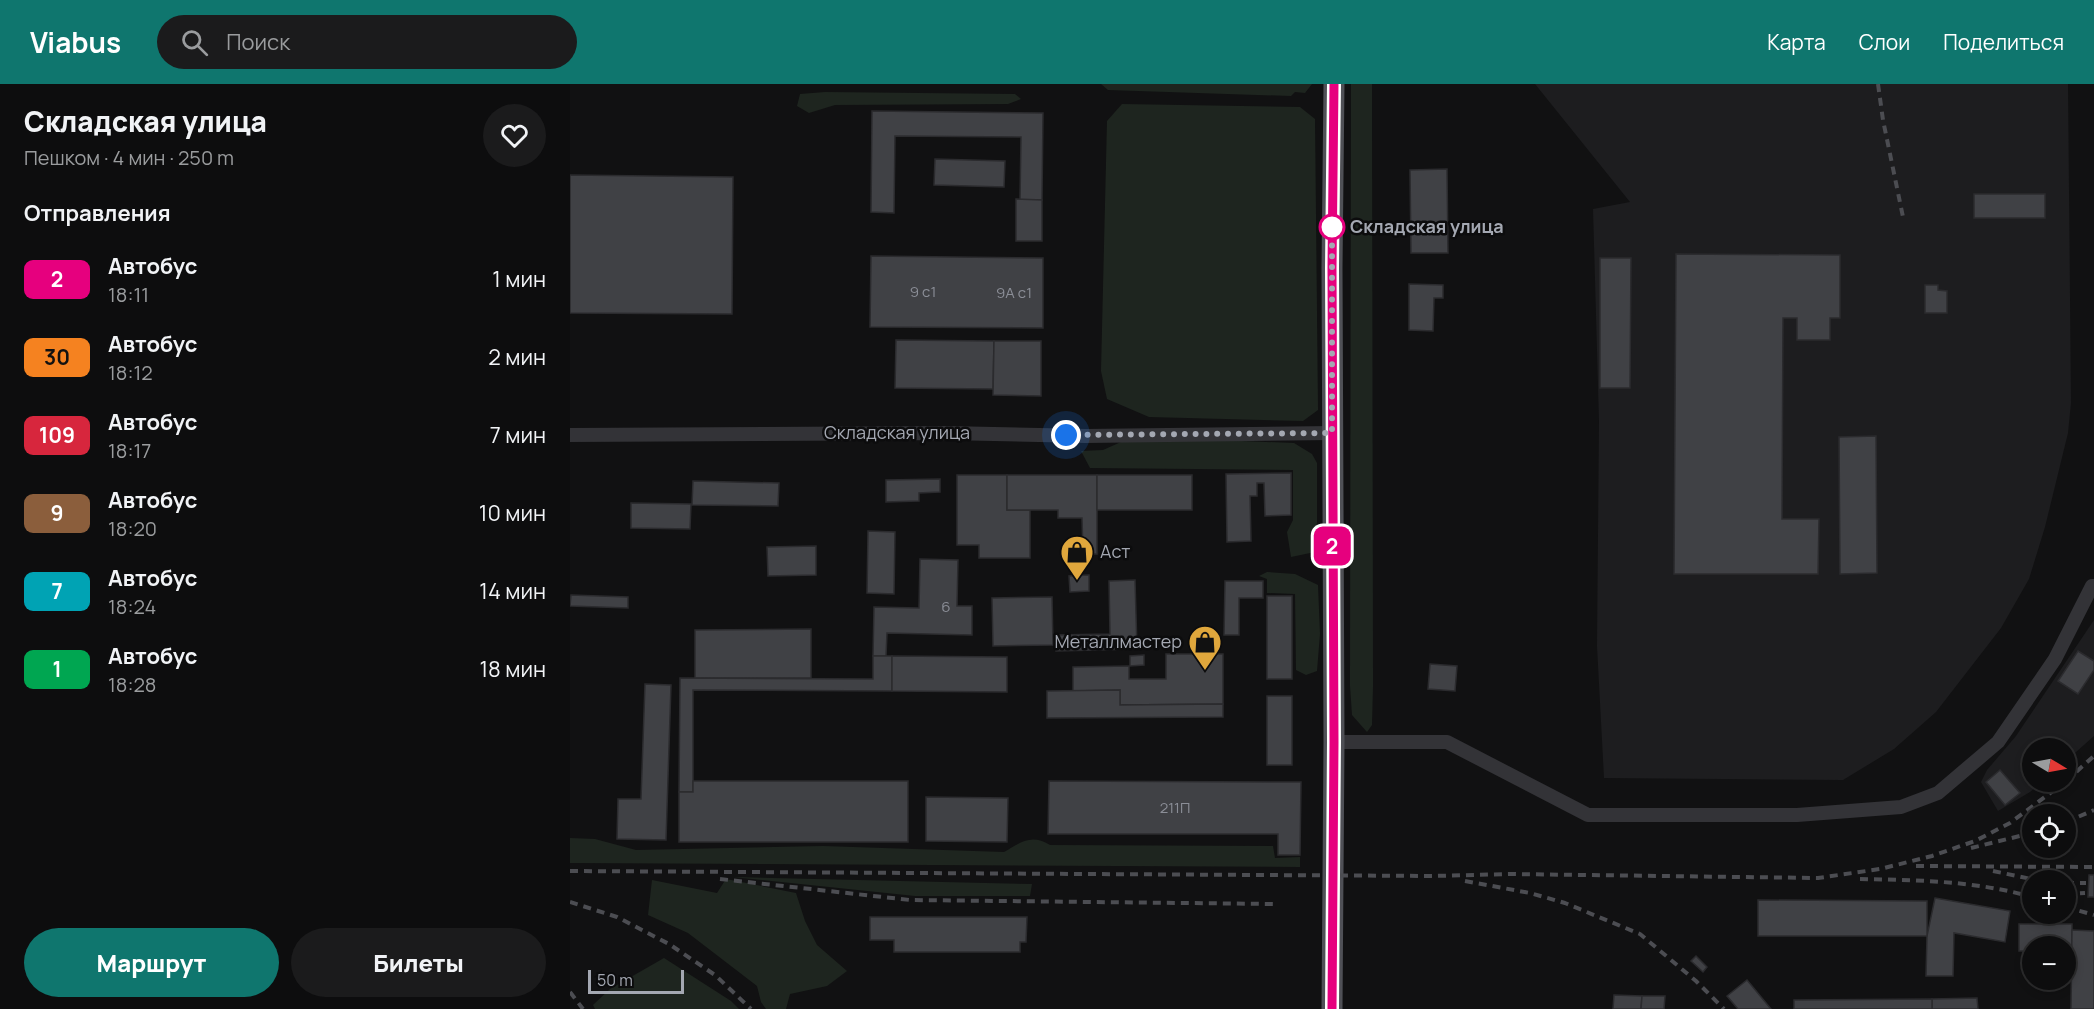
<!DOCTYPE html>
<html lang="ru">
<head>
<meta charset="utf-8">
<style>
	body { margin:0; font-family:Manrope,sans-serif; background:#1b1b1c; color:#f1f3f6; height:100vh; display:flex; flex-direction:column; font-size:22px; white-space:nowrap }
	* { box-sizing:border-box; margin:0 }
	p { font-size:20px; color:#9a9c9e }
	.icon { flex:none; width:33px; height:33px; fill:none; stroke:currentColor; stroke-width:2; stroke-linecap:round; stroke-linejoin:round }
	.map { position:relative; flex:1; overflow:hidden }
	.panel { display:flex; flex-direction:column; background:#0d0d0e; width:570px }
	.panel>* { flex:none }
	.badge { padding:0 12px; border-radius:9px; font-size:21px; line-height:39px }
	.needle { width:39px; rotate:100deg }
	.tools { position:absolute; left:1452px; top:654px; display:grid; gap:12px }
	.tools a { display:grid; place-items:center; width:54px; height:54px; border-radius:50%; background:#0d0d0e; box-shadow:0 3px 9px #0003,0 0 0 2px #2d2d2e; font-size:30px }
	.scale { position:absolute; left:18px; bottom:15px; width:96px; box-sizing:border-box; padding-left:6px; border:3px solid #a4a8b2; border-top:0; font-size:16px; line-height:21px; white-space:nowrap; color:#a4a8b2; -webkit-text-stroke:4px #0c0c0d; paint-order:stroke }
	.you { position:absolute; width:30px; height:30px; margin:-15px; border:4px solid #fff; border-radius:50%; background:#1a73e8; box-shadow:0 0 0 9px #1a73e833 }
	.map>.badge { position:absolute; translate:-50% -50%; box-shadow:0 0 0 3px #fff }
	h2 { padding:0 24px; font-size:22px; line-height:54px }
	.round { display:grid; place-items:center; flex:none; width:63px; height:63px; border-radius:32px; background:#1b1b1c }
	.summary { display:flex; align-items:center; justify-content:space-between; height:102px; padding:0 24px }
	h1 { font-size:28px; font-weight:800; line-height:45px }
	.primary-button { display:flex; gap:12px; margin-top:auto; padding:12px 24px }
	.primary-button a { flex:1; height:69px; border-radius:36px; background:#0f766e; color:#fff; font-size:24px; font-weight:800; line-height:69px; text-align:center }
	.primary-button a+a { background:#1b1b1c; color:#f1f3f6 }
	ul { padding:0; list-style:none }
	li { display:flex; align-items:center; gap:18px; height:78px; padding:0 24px }
	li div { flex:1 }
	li b { display:block; font-size:22px }
	li em { font-style:normal }
	li .badge { min-width:66px; font-weight:700; text-align:center }
	header { display:flex; align-items:center; gap:36px; box-sizing:border-box; height:84px; padding:0 30px; background:#0f766e; color:#fff }
	header strong { font-size:28px }
	nav { display:flex; gap:33px; margin-inline-start:auto; font-size:21px }
	.search { width:420px; height:54px; background:#1b1b1c; display:flex; align-items:center; gap:15px; box-sizing:border-box; padding:0 21px; border-radius:33px; color:#9a9c9e; font-size:22px }
	main { display:flex; flex:1; min-height:0 }
	.map>svg:first-child { display:block }
	.built { fill:#1d1d1f }
	.green { fill:#1e251f }
	.building { fill:#404145; stroke:#2b2b2e; stroke-width:1.5 }
	.lines { fill:none; stroke-linecap:round; stroke-linejoin:round }
	.minor { stroke:#333337; stroke-width:14 }
	.primary { stroke:#4f5056; stroke-width:21 }
	.rail { stroke:#4c4d52; stroke-width:4; stroke-dasharray:8 6; stroke-linecap:butt }
	.line-casing { stroke:#fff; stroke-width:14 }
	.line { stroke:#e6007e; stroke-width:9 }
	.walk { stroke:#a4a8b2; stroke-width:6; stroke-dasharray:0 10.8 }
	.stop-dot { fill:#fff; stroke:#e6007e; stroke-width:3 }
	.labels { text-anchor:middle; stroke-width:5; stroke-linejoin:round; paint-order:stroke }
	.number-label { font-size:15px; fill:#8b8e97 }
	.stop-label { font-size:18px; font-weight:bold; fill:#a4a8b2; stroke:#0c0c0d; text-anchor:start }
	.street-label { font-size:18px; fill:#a4a8b2; stroke:#0c0c0d }
	.poi-label { font-size:18px; fill:#a4a8b2; stroke:#0c0c0d; text-anchor:start }
</style>
</head>
<body>
<header>
<strong>Viabus</strong>
<div class="search"><svg class="icon" aria-label="search" viewBox="0 0 24 24"><circle cx="10" cy="10" r="6"/><path d="M15 15l6 6"/></svg>Поиск</div>
<nav><a>Карта</a><a>Слои</a><a>Поделиться</a></nav>
</header>
<main>
<section class="panel">
<div class="summary"><div><h1>Складская улица</h1><p>Пешком · 4 мин · 250 m</p></div><a class="round"><svg class="icon" aria-label="heart" viewBox="0 0 24 24"><path d="M12 20l-8-8c-3-5 5-10 8-4 3-6 11-1 8 4z"/></svg></a></div>
<h2>Отправления</h2>
<ul>
<li><span class="badge" style="background:#e6007e;color:#fff">2</span><div><b>Автобус</b><p>18:11</p></div><em>1 мин</em></li>
<li><span class="badge" style="background:#f58220;color:#111">30</span><div><b>Автобус</b><p>18:12</p></div><em>2 мин</em></li>
<li><span class="badge" style="background:#d7263d;color:#fff">109</span><div><b>Автобус</b><p>18:17</p></div><em>7 мин</em></li>
<li><span class="badge" style="background:#8b5e3c;color:#fff">9</span><div><b>Автобус</b><p>18:20</p></div><em>10 мин</em></li>
<li><span class="badge" style="background:#00a3b4;color:#fff">7</span><div><b>Автобус</b><p>18:24</p></div><em>14 мин</em></li>
<li><span class="badge" style="background:#00a651;color:#fff">1</span><div><b>Автобус</b><p>18:28</p></div><em>18 мин</em></li>
</ul>
<div class="primary-button"><a>Маршрут</a><a>Билеты</a></div>
</section>
<div class="map">
<svg width="1524" height="925" viewBox="0 0 1524 925">
	<rect width="100%" height="100%" fill="#111112"/>
	<g class="built">
		<path d="M965 0H1498L1501 319 1498 349 1475 443 1459 495 1431 544 1366 628 1324 665 1273 696 1034 694 1027 562 1029 337 1023 125 1060 118Z"/>
		<path d="M1524 536V652L1496 677V664H1462V698H1472L1460 708 1428 727 1411 698 1417 686 1446 652Z"/>
	</g>
	<g class="green">
		<path d="M531 0H742L735 9 725 8 721 12 538 6Z"/>
		<path d="M781 0H802L803 602 802 641 797 648 782 631 780 602Z"/>
		<path d="M255 8 445 10 451 15 438 20 265 21 239 29 227 22 230 10Z"/>
		<path d="M552 20 730 23 745 35 748 326 733 337 579 333 537 315 531 287 537 37Z"/>
		<path d="M648 356 724 359 742 370 747 379V438L745 468 721 473 717 448 723 436V386L520 384 511 367 533 366 551 358Z"/>
		<path d="M697 488 725 490 748 501 750 550 747 587 736 591 726 586 725 510 697 509V495L689 492Z"/>
		<path d="M0 754 25 755 66 766 253 762 434 768C450 759 461 749 480 761L703 762 705 774 730 773V783L0 779Z"/>
		<path d="M163 793 462 800 460 812H345Z"/>
		<path d="M156 795 226 809 235 837 247 861 277 887 257 902 220 910 216 925H196L191 918 187 902 118 849 78 831 82 796 147 809Z"/>
		<path d="M94 874 161 917 169 925H25L23 921 40 905Z"/>
	</g>
	<g class="building">
		<path d="M302 27 473 29 472 116H450L451 53 325 52 324 129 301 128Z"/>
		<path d="M365 75 435 77 434 103 364 101Z"/>
		<path d="M877 85 878 169H841L840 86Z"/>
		<path d="M0 91 163 93 162 230 0 229Z"/>
		<rect x="1404" y="110" width="71" height="24"/>
		<path d="M446 115 472 116V157H446Z"/>
		<path d="M1106 170 1270 171V234H1260V256H1227V234H1213L1212 435H1249L1248 490H1104Z"/>
		<path d="M301 172 473 174V244L300 243Z"/>
		<path d="M1030 174H1061L1060 304H1030Z"/>
		<path d="M839 200 873 201V214H864L863 247 839 246Z"/>
		<path d="M1355 201H1368V206L1377 207V229H1355Z"/>
		<path d="M326 256 424 257 423 305 325 304Z"/>
		<path d="M424 257H471V312L423 311Z"/>
		<path d="M1306 352 1307 489 1270 490 1269 353Z"/>
		<path d="M721 389V431L695 432 694 399H687V412H680L681 457 657 458 656 390Z"/>
		<path d="M387 391H437V426H460V474H409V461H387Z"/>
		<path d="M437 391H527V470H513L512 434H488V426H437Z"/>
		<rect x="527" y="391" width="95" height="35"/>
		<path d="M370 395V408L349 409V417L316 418V396Z"/>
		<path d="M123 397 209 399 208 422 122 421Z"/>
		<path d="M61 419 121 420 120 445 61 444Z"/>
		<path d="M298 447 325 448 324 510 297 509Z"/>
		<path d="M246 462V491L198 492 197 463Z"/>
		<path d="M350 475 388 476 387 522H402V551L317 549 316 572H303L304 523 349 524Z"/>
		<path d="M519 491V507L500 508 499 492Z"/>
		<path d="M565 496 567 565 486 567V551L540 550 539 497Z"/>
		<path d="M655 497H693V514H669V551H654Z"/>
		<path d="M1 511 58 513V524L0 522Z"/>
		<rect x="697" y="512" width="25" height="83"/>
		<path d="M482 513 483 561 423 562 422 514Z"/>
		<path d="M241 545V594H125V546Z"/>
		<path d="M1508 567 1524 577V586L1508 610 1488 597Z"/>
		<path d="M596 570H653V620L550 621V606L503 607V583L559 582V595H596Z"/>
		<path d="M574 571V581L560 582V572Z"/>
		<path d="M303 572H322V607L123 606V708H109L110 594 303 595Z"/>
		<path d="M322 572 437 573V608L322 607Z"/>
		<path d="M860 580 887 582 885 607 858 605Z"/>
		<path d="M75 600 101 601 96 756 47 755 48 715H71Z"/>
		<path d="M550 606V621L653 620V633L477 634V607Z"/>
		<rect x="697" y="612" width="25" height="69"/>
		<path d="M1430 686 1450 709 1435 721 1416 698Z"/>
		<path d="M123 697H338V758H109V708H123Z"/>
		<path d="M479 697 731 698 730 771H708V750H478Z"/>
		<path d="M356 713 438 714 437 758 356 757Z"/>
		<path d="M1519 791H1524V813H1518Z"/>
		<path d="M1365 814 1440 827 1435 858 1384 849 1383 892H1356L1357 852Z"/>
		<path d="M1188 816 1357 817V852H1188Z"/>
		<path d="M300 833H457L456 858H450V868H324V856H300Z"/>
		<path d="M1449 840H1502V889H1496V862H1462V867H1449Z"/>
		<path d="M1502 846 1524 847V925H1501Z"/>
		<path d="M1126 872 1137 883 1133 888 1121 877Z"/>
		<path d="M1177 896 1201 925H1168L1157 912Z"/>
		<path d="M1044 911 1072 912 1071 925H1043Z"/>
		<path d="M1072 912H1095L1094 925H1071Z"/>
		<path d="M1407 914 1408 925H1362V915Z"/>
		<path d="M1362 915V925H1224V916Z"/>
	</g>
	<g class="lines">
		<g class="minor">
			<path d="M0 351 376 349 515 352 762 349"/>
			<path d="M764 658H877L1018 731H1227L1331 723 1368 709 1428 658 1485 575 1522 502H1524"/>
		</g>
		<path class="primary" d="M762 925 764 658 762 184 764 0"/>
		<g class="rail">
			<path d="M1308 0 1313 36 1333 133"/>
			<path d="M1496 697 1524 672"/>
			<path d="M1496 738 1524 726"/>
			<path d="M1401 764 1462 749"/>
			<path d="M1346 782 1524 783"/>
			<path d="M0 787 863 792 939 790 1248 794 1310 785 1362 772 1405 757 1440 739 1495 698"/>
			<path d="M1423 787 1466 796"/>
			<path d="M150 795 340 816 706 820"/>
			<path d="M1290 795C1348 796 1407 797 1462 813"/>
			<path d="M895 797 960 809 995 819 1070 850 1126 897 1154 925"/>
			<path d="M1496 799H1516"/>
			<path d="M1496 810 1515 809"/>
			<path d="M0 818 47 833 99 860 145 891 181 925"/>
			<path d="M1496 823 1524 831"/>
			<path d="M0 908 13 925"/>
		</g>
	</g>
	<g class="lines">
		<defs>
			<path id="line" d="M762 925 764 658 762 184 764 0"/>
		</defs>
		<use href="#line" class="line-casing"/>
		<use href="#line" class="line"/>
		<path class="walk" d="M496 351 762 349V143"/>
	</g>
	<defs>
		<symbol id="shop-pin" viewBox="-11 -11 22 30"><path d="M0 17L-7.5 6A9.5 9.5 0 1 1 7.5 6Z" fill="#e0a73c" stroke="#0c0c0d"/><path d="M-5-2.5h2.3a2.7 3.5 0 0 1 5.4 0H5L5.5 6h-11ZM-1.5-2.5h3a1.5 2.3 0 0 0-3 0Z" fill="#111"/></symbol>
	</defs>
	<g fill-rule="evenodd">
		<use href="#shop-pin" x="488" y="449" width="38" height="52"/>
		<use href="#shop-pin" x="616" y="539" width="38" height="52"/>
	</g>
	<circle class="stop-dot" cx="762" cy="143" r="12"/>
	<g class="labels">
		<g class="number-label">
			<text x="353" y="213">9 с1</text>
			<text x="444" y="214">9А с1</text>
			<text x="376" y="528">6</text>
			<text x="605" y="729">211П</text>
		</g>
		<g class="stop-label">
			<text x="780" y="149">Складская улица</text>
		</g>
		<g class="street-label">
			<text x="327" y="355">Складская улица</text>
		</g>
		<g class="poi-label">
			<text x="530" y="474">Аст</text>
			<text x="612" y="564" text-anchor="end">Металлмастер</text>
		</g>
	</g>
</svg>
<div class="tools">
<a><svg class="needle" viewBox="-14 -14 28 28"><path d="M0-13l5 13h-10z" fill="#e53935"/><path d="M0 13l5-13h-10z" fill="#9a9c9e"/></svg></a>
<a><svg class="icon" aria-label="locate" viewBox="0 0 24 24"><circle cx="12" cy="12" r="6"/><path d="M12 2v4M12 18v4M2 12h4M18 12h4"/></svg></a>
<a>+</a>
<a>−</a>
</div>
<div class="scale">50 m</div>
<div class="you" style="left:496px;top:351px"></div>
<b class="badge" style="left:762px;top:462px;background:#e6007e;color:#fff">2</b>
</div>
</main>
</body>
</html>
